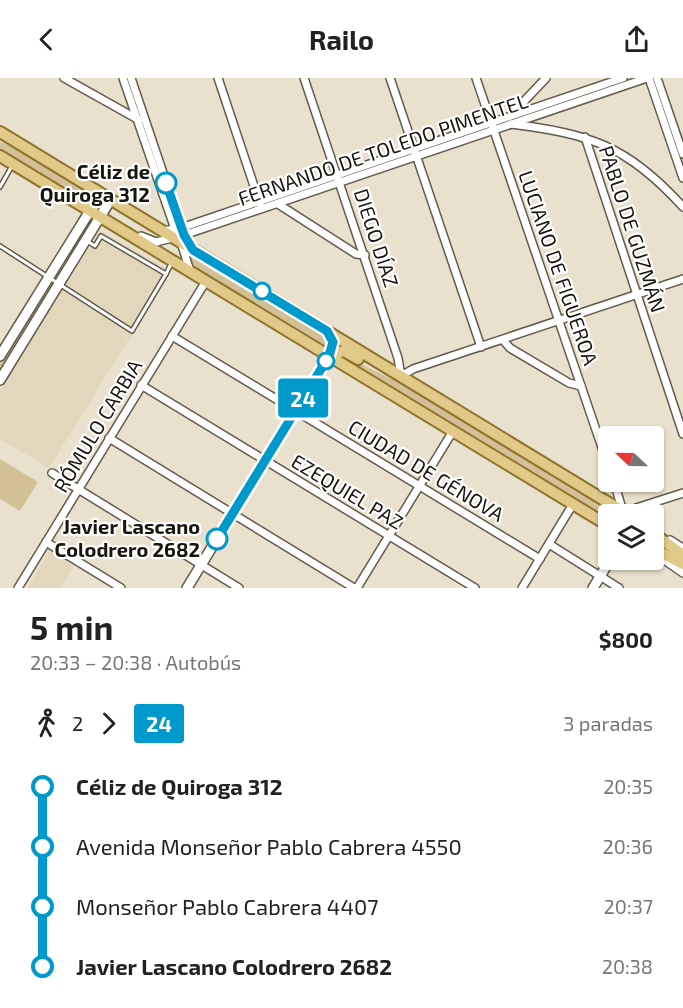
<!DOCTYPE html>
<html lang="es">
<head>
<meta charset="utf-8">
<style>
	body { margin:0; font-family:"Exo 2",sans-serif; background:#f6f6f6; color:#222; height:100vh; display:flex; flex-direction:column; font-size:22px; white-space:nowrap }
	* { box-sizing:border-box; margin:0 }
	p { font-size:20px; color:#767676 }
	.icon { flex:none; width:33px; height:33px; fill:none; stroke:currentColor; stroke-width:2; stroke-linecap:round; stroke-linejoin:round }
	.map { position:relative; height:510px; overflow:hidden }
	.side { display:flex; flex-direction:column; background:#fff; flex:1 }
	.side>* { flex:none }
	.badge { padding:0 12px; border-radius:4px; font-size:21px; line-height:39px }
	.needle { width:39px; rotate:292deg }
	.controls { position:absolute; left:598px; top:348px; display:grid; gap:12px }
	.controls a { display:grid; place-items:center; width:66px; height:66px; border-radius:6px; background:#fff; box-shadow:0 2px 4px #0004; font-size:30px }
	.map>.badge { position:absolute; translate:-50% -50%; box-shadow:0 0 0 3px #fff }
	.legs { display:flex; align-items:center; gap:9px; height:66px; padding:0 30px; font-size:20px }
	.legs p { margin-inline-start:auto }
	.summary { display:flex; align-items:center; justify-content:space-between; height:102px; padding:0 30px }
	h1 { font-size:33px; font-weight:700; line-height:45px }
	ul { padding:0 30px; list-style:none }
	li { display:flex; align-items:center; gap:21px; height:60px; font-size:22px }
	li i { display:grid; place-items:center; width:9px; height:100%; margin:0 8px; background:currentColor }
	li i::after { content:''; width:15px; height:15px; margin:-8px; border:4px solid; border-radius:50%; background:#fff }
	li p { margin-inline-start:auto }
	li:first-child i { background:linear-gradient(#0000 50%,currentColor 0) }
	li:last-child i { background:linear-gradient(currentColor 50%,#0000 0) }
	header { display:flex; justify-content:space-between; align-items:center; height:78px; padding:0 30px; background:#fff; font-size:27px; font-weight:700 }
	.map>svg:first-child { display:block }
	.built { fill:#e2d7bd }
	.green { fill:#d2c197 }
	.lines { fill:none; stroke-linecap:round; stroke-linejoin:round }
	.service-casing { stroke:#625b4a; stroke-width:6 }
	.minor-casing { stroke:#625b4a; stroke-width:10 }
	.secondary-casing { stroke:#625b4a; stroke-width:12 }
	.primary-casing { stroke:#8d732b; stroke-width:14 }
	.service { stroke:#fff; stroke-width:3 }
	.minor { stroke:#fff; stroke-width:7 }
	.secondary { stroke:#fff; stroke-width:9 }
	.primary { stroke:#e1ca89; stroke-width:10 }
	.line-1-casing { stroke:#fff; stroke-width:14 }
	.line-1 { stroke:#0099cb; stroke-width:9 }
	.stop-1-dot { fill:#fff; stroke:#0099cb; stroke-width:3 }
	.labels { text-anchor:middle; stroke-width:4.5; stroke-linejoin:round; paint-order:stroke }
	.street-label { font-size:20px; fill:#17150e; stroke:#fff }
	.stop-label { font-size:20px; font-weight:bold; fill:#17150e; stroke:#fff; text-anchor:end }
</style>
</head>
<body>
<header><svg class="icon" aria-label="back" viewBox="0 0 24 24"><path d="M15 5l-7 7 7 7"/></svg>Railo<svg class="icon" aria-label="share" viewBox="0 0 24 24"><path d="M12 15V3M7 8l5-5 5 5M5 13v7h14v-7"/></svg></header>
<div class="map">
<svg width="683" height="510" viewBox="0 0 683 510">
	<rect width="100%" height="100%" fill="#e9e1ce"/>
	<g class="built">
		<path d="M100 152 171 193 49 390 0 361V312Z"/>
		<path d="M50 472 74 488 60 510H27Z"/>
	</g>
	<g class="green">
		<path d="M0 64 30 77 90 114 91 120 86 124 82 122 0 73Z"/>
		<path d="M91 140 94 142 0 299V283Z"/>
		<path d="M188 175 323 257 329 271 325 272 203 194 189 185Z"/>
		<path d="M342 279C348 278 392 302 405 307L619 436H609V443Z"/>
		<path d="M0 381 38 404 20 433 0 421Z"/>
	</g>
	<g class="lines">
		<defs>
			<g id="service">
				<path d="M0 109 12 88"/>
				<path d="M87 163 95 168 101 158 166 196 172 184"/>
				<path d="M0 168 132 253 166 196"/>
			</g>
			<g id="minor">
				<path d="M64 0 139 42"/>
				<path d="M123 0 176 154"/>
				<path d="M131 0 183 154"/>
				<path d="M218 0 260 126"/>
				<path d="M304 0 398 280 401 298 413 291 683 201"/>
				<path d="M390 0 481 269"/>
				<path d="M476 0 609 390"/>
				<path d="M649 0 683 100"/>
				<path d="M657 0 683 76"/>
				<path d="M513 35 546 0"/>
				<path d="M511 46C591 56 628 68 683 129"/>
				<path d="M585 59 683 356"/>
				<path d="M278 126 356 176 365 177"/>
				<path d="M162 153 181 150 623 0"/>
				<path d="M141 158 156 164 184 157 647 0"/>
				<path d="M181 164 189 190"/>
				<path d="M172 258 540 481"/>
				<path d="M503 262 510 270 569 305 581 308"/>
				<path d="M141 307 475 510"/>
				<path d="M109 360 354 510"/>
				<path d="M52 395 239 510"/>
				<path d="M614 404 623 434"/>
				<path d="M633 436 636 430 683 415"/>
				<path d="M670 462 683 470"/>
				<path d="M46 464 121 510"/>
				<path d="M549 466 619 510"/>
				<path d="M654 475 683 495"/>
				<path d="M18 510 206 203"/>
				<path d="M357 510 453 353"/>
				<path d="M522 510 573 426"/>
			</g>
			<g id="secondary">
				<path d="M0 278 101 115"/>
				<path d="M0 302 111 121"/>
				<path d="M187 510 329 277"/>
				<path d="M593 510 610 482"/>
			</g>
			<g id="primary">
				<path d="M0 54 627 436"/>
				<path d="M0 78 609 448"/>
				<path d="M329 277 344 273 358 281"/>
				<path d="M654 456 683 477"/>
				<path d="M654 471 683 486"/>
			</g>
		</defs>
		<use href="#service" class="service-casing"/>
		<use href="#minor" class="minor-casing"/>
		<use href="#secondary" class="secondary-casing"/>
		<use href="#primary" class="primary-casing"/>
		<use href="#service" class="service"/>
		<use href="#minor" class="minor"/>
		<use href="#secondary" class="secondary"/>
		<use href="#primary" class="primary"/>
	</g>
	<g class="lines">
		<defs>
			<path id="line-1" d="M166 105 184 157 193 172 327 253 333 264 329 278 217 461"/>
		</defs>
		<use href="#line-1" class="line-1-casing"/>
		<use href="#line-1" class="line-1"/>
	</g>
	<g class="stop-1-dot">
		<circle cx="166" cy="105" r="10"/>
		<circle cx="262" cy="213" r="8"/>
		<circle cx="326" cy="283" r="8"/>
		<circle cx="217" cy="461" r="10"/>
	</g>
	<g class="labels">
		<g class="street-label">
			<text transform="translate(383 72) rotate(-19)" y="7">FERNANDO DE TOLEDO PIMENTEL</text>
			<text transform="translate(632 151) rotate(72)" y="7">PABLO DE GUZMÁN</text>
			<text transform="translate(376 160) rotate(72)" y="7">DIEGO DÍAZ</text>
			<text transform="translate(558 190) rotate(71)" y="7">LUCIANO DE FIGUEROA</text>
			<text transform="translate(98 348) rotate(-59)" y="7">RÓMULO CARBIA</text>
			<text transform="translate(426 393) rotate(31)" y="7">CIUDAD DE GÉNOVA</text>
			<text transform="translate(347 414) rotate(31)" y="7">EZEQUIEL PAZ</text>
		</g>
		<g class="stop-label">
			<text x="150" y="101">Céliz de<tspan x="150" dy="23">Quiroga 312</tspan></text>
			<text x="200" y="456">Javier Lascano<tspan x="200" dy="23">Colodrero 2682</tspan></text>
		</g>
	</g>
</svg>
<div class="controls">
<a><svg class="needle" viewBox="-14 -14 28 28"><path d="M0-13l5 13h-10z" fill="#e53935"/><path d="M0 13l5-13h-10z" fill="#767676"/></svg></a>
<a><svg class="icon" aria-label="layers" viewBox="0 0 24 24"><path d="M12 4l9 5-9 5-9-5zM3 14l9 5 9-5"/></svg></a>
</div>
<b class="badge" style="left:303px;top:320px;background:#0099cb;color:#fff">24</b>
</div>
<section class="side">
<div class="summary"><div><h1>5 min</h1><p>20:33 – 20:38 · Autobús</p></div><b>$800</b></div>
<div class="legs"><svg class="icon" aria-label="walk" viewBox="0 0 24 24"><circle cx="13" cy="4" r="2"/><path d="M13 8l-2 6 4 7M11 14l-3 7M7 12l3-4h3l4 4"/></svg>2<svg class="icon" aria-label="forward" viewBox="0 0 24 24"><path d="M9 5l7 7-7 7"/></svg><b class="badge" style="background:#0099cb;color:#fff">24</b><p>3 paradas</p></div>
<ul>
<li><i style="color:#0099cb"></i><b>Céliz de Quiroga 312</b><p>20:35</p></li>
<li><i style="color:#0099cb"></i><span>Avenida Monseñor Pablo Cabrera 4550</span><p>20:36</p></li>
<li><i style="color:#0099cb"></i><span>Monseñor Pablo Cabrera 4407</span><p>20:37</p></li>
<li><i style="color:#0099cb"></i><b>Javier Lascano Colodrero 2682</b><p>20:38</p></li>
</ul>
</section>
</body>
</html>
